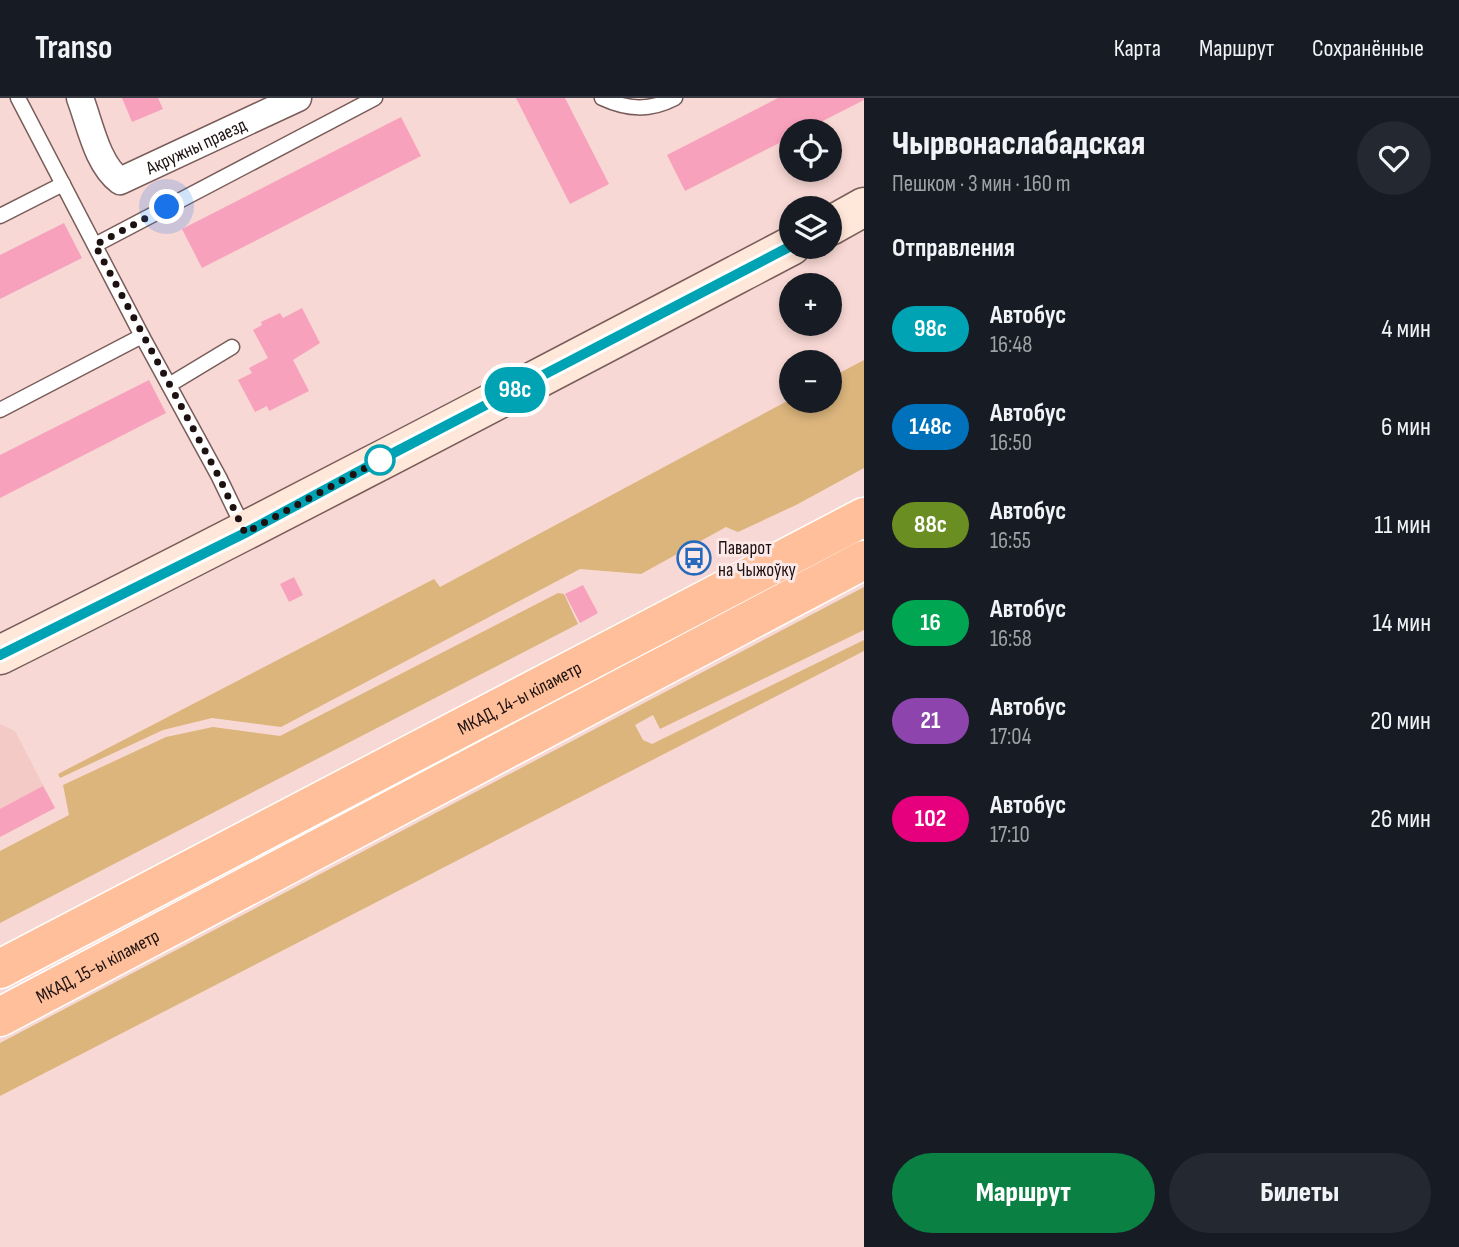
<!DOCTYPE html>
<html lang="ru">
<head>
<meta charset="utf-8">
<style>
	body { margin:0; font-family:"Sofia Sans Condensed",sans-serif; background:#242831; color:#f1f3f6; height:100vh; display:flex; flex-direction:column; font-size:26px; white-space:nowrap }
	* { box-sizing:border-box; margin:0 }
	p { font-size:23px; color:#9ea1a6 }
	.icon { flex:none; width:38px; height:38px; fill:none; stroke:currentColor; stroke-width:2; stroke-linecap:round; stroke-linejoin:round }
	.map { position:relative; flex:1; overflow:hidden }
	.details { display:flex; flex-direction:column; background:#171b24; width:595px }
	.details>* { flex:none }
	.badge { padding:0 14px; border-radius:23px; font-size:24px; line-height:46px }
	.tools { position:absolute; left:779px; top:21px; display:grid; gap:14px }
	.tools a { display:grid; place-items:center; width:63px; height:63px; border-radius:50%; background:#171b24; box-shadow:0 4px 10px #0003; font-size:35px }
	.you { position:absolute; width:35px; height:35px; margin:-18px; border:5px solid #fff; border-radius:50%; background:#1a73e8; box-shadow:0 0 0 10px #1a73e833 }
	.map>.badge { position:absolute; translate:-50% -50%; box-shadow:0 0 0 4px #fff }
	h2 { padding:0 28px; font-size:26px; line-height:63px }
	.round { display:grid; place-items:center; flex:none; width:74px; height:74px; border-radius:37px; background:#242831 }
	.overview { display:flex; align-items:center; justify-content:space-between; height:119px; padding:0 28px }
	h1 { font-size:33px; font-weight:800; line-height:52px }
	.primary-button { display:flex; gap:14px; margin-top:auto; padding:14px 28px }
	.primary-button a { flex:1; height:80px; border-radius:42px; background:#0b8043; color:#fff; font-size:28px; font-weight:800; line-height:80px; text-align:center }
	.primary-button a+a { background:#242831; color:#f1f3f6 }
	ul { padding:0; list-style:none }
	li { display:flex; align-items:center; gap:21px; height:98px; padding:0 28px }
	li div { flex:1 }
	li b { display:block; font-size:26px }
	li em { font-style:normal }
	li .badge { min-width:77px; font-weight:700; text-align:center }
	header { display:flex; align-items:center; gap:42px; box-sizing:border-box; height:98px; padding:0 35px; background:#171b24; border-bottom:2px solid #363941 }
	header strong { font-size:33px }
	nav { display:flex; gap:38px; margin-inline-start:auto; font-size:24px }
	main { display:flex; flex:1; min-height:0 }
	.map>svg:first-child { display:block }
	.built { fill:#f3cac6 }
	.green { fill:#dbb57c }
	.building { fill:#f8a1bc }
	.lines { fill:none; stroke-linecap:round; stroke-linejoin:round }
	.service-casing { stroke:#795d5a; stroke-width:17 }
	.minor-casing { stroke:#795d5a; stroke-width:29 }
	.secondary-casing { stroke:#795d5a; stroke-width:41 }
	.trunk-casing { stroke:#fff; stroke-width:41 }
	.service { stroke:#fff; stroke-width:14 }
	.minor { stroke:#fff; stroke-width:26 }
	.secondary { stroke:#ffe7d9; stroke-width:38 }
	.trunk { stroke:#ffbf9a; stroke-width:38 }
	.line-casing { stroke:#fff; stroke-width:16 }
	.line { stroke:#00a3b4; stroke-width:10 }
	.walk { stroke:#1d1211; stroke-width:7; stroke-dasharray:0 12.6 }
	.stop-dot { fill:#fff; stroke:#00a3b4; stroke-width:3.5 }
	.labels { text-anchor:middle; stroke-width:6; stroke-linejoin:round; paint-order:stroke }
	.street-label { font-size:19px; fill:#1d1211; stroke:#fce8e6 }
	.poi-label { font-size:19px; fill:#1d1211; stroke:#fce8e6; text-anchor:start }
</style>
</head>
<body>
<header>
<strong>Transo</strong>
<nav><a>Карта</a><a>Маршрут</a><a>Сохранённые</a></nav>
</header>
<main>
<div class="map">
<svg width="864" height="1149" viewBox="0 0 864 1149">
	<rect width="100%" height="100%" fill="#f8d8d4"/>
	<path class="built" d="M0 626 15 633 55 710 0 739Z"/>
	<g class="green">
		<path d="M864 262V370L796 407 738 434 726 429 641 476 580 471 281 629 212 620 163 632 60 680 58 676 434 481 440 489 791 301 830 303V280Z"/>
		<path d="M864 489V532L660 631 653 617 635 627 643 642 652 646 864 542V553L0 998V945Z"/>
		<path d="M558 495 564 496 578 526 0 825V753L69 717 63 687 166 639 213 629 280 638Z"/>
	</g>
	<g class="building">
		<path d="M122 0H158L163 11 132 24Z"/>
		<path d="M516 0H565L609 86 570 106Z"/>
		<path d="M778 0H864V2L803 33H791V39L685 93 667 57Z"/>
		<path d="M401 19 421 58 202 170 182 131Z"/>
		<path d="M64 125 82 160 0 201V157Z"/>
		<path d="M302 210 320 245 293 262 309 293 269 313 267 308 255 314 238 282 252 275 249 270 268 260 253 232 262 227 261 224 280 215 283 220Z"/>
		<path d="M149 282 166 315 0 400V357Z"/>
		<path d="M294 479 303 497 289 504 280 486Z"/>
		<path d="M583 487 598 515 580 525 565 496Z"/>
		<path d="M43 688 55 710 0 739V711Z"/>
	</g>
	<g class="lines">
		<defs>
			<g id="service">
				<path d="M18 0 142 238 219 379 245 433"/>
				<path d="M602 0C628 12 650 13 675 0"/>
				<path d="M0 118 63 86"/>
				<path d="M95 147 375 0"/>
				<path d="M169 287 232 249"/>
				<path d="M0 312 142 238"/>
			</g>
			<g id="minor">
				<path id="s1" d="M80 0C90 26 97 66 120 83L298 0"/>
			</g>
			<g id="secondary">
				<path d="M830 128 864 109"/>
				<path d="M0 557C266 424 528 286 791 148"/>
			</g>
			<g id="trunk">
				<path id="s2" d="M0 871 864 419"/>
				<path id="s3" d="M0 919 864 462"/>
			</g>
		</defs>
		<use href="#service" class="service-casing"/>
		<use href="#minor" class="minor-casing"/>
		<use href="#secondary" class="secondary-casing"/>
		<use href="#trunk" class="trunk-casing"/>
		<use href="#service" class="service"/>
		<use href="#minor" class="minor"/>
		<use href="#secondary" class="secondary"/>
		<use href="#trunk" class="trunk"/>
	</g>
	<g class="lines">
		<defs>
			<path id="line" d="M0 557 245 435 380 362 791 148"/>
		</defs>
		<use href="#line" class="line-casing"/>
		<use href="#line" class="line"/>
		<path class="walk" d="M167 109 95 147 219 379 245 435 380 362"/>
	</g>
	<defs>
		<symbol id="bus-ring" viewBox="-11 -11 22 22"><circle r="9.5" fill="#fce8e6" stroke="#276abb" stroke-width="1.5"/><path d="M-5-6H5V4H4V6H2V4H-2V6H-4V4H-5ZM-3.5-4V0h7V-4ZM-3.5 1.2v1.5H-2V1.2ZM2 1.2v1.5H3.5V1.2Z" fill="#276abb"/></symbol>
	</defs>
	<g fill-rule="evenodd">
		<use href="#bus-ring" x="675" y="441" width="38" height="38"/>
	</g>
	<circle class="stop-dot" cx="380" cy="362" r="14"/>
	<g class="labels">
		<g class="street-label">
			<text dy="7" stroke="none"><textPath href="#s1" startOffset="177">Акружны праезд</textPath></text>
			<text dy="7" stroke="none"><textPath href="#s2" startOffset="586">МКАД, 14-ы кіламетр</textPath></text>
			<text dy="7" stroke="none"><textPath href="#s3" startOffset="110">МКАД, 15-ы кіламетр</textPath></text>
		</g>
		<g class="poi-label">
			<text x="718" y="456">Паварот<tspan x="718" dy="22">на Чыжоўку</tspan></text>
		</g>
	</g>
</svg>
<div class="tools">
<a><svg class="icon" aria-label="locate" viewBox="0 0 24 24"><circle cx="12" cy="12" r="6"/><path d="M12 2v4M12 18v4M2 12h4M18 12h4"/></svg></a>
<a><svg class="icon" aria-label="layers" viewBox="0 0 24 24"><path d="M12 4l9 5-9 5-9-5zM3 14l9 5 9-5"/></svg></a>
<a>+</a>
<a>−</a>
</div>
<div class="you" style="left:167px;top:109px"></div>
<b class="badge" style="left:515px;top:292px;background:#00a3b4;color:#fff">98с</b>
</div>
<section class="details">
<div class="overview"><div><h1>Чырвонаслабадская</h1><p>Пешком · 3 мин · 160 m</p></div><a class="round"><svg class="icon" aria-label="heart" viewBox="0 0 24 24"><path d="M12 20l-8-8c-3-5 5-10 8-4 3-6 11-1 8 4z"/></svg></a></div>
<h2>Отправления</h2>
<ul>
<li><span class="badge" style="background:#00a3b4;color:#fff">98с</span><div><b>Автобус</b><p>16:48</p></div><em>4 мин</em></li>
<li><span class="badge" style="background:#0072bc;color:#fff">148с</span><div><b>Автобус</b><p>16:50</p></div><em>6 мин</em></li>
<li><span class="badge" style="background:#6b8e23;color:#fff">88с</span><div><b>Автобус</b><p>16:55</p></div><em>11 мин</em></li>
<li><span class="badge" style="background:#00a651;color:#fff">16</span><div><b>Автобус</b><p>16:58</p></div><em>14 мин</em></li>
<li><span class="badge" style="background:#8e44ad;color:#fff">21</span><div><b>Автобус</b><p>17:04</p></div><em>20 мин</em></li>
<li><span class="badge" style="background:#e6007e;color:#fff">102</span><div><b>Автобус</b><p>17:10</p></div><em>26 мин</em></li>
</ul>
<div class="primary-button"><a>Маршрут</a><a>Билеты</a></div>
</section>
</main>
</body>
</html>
